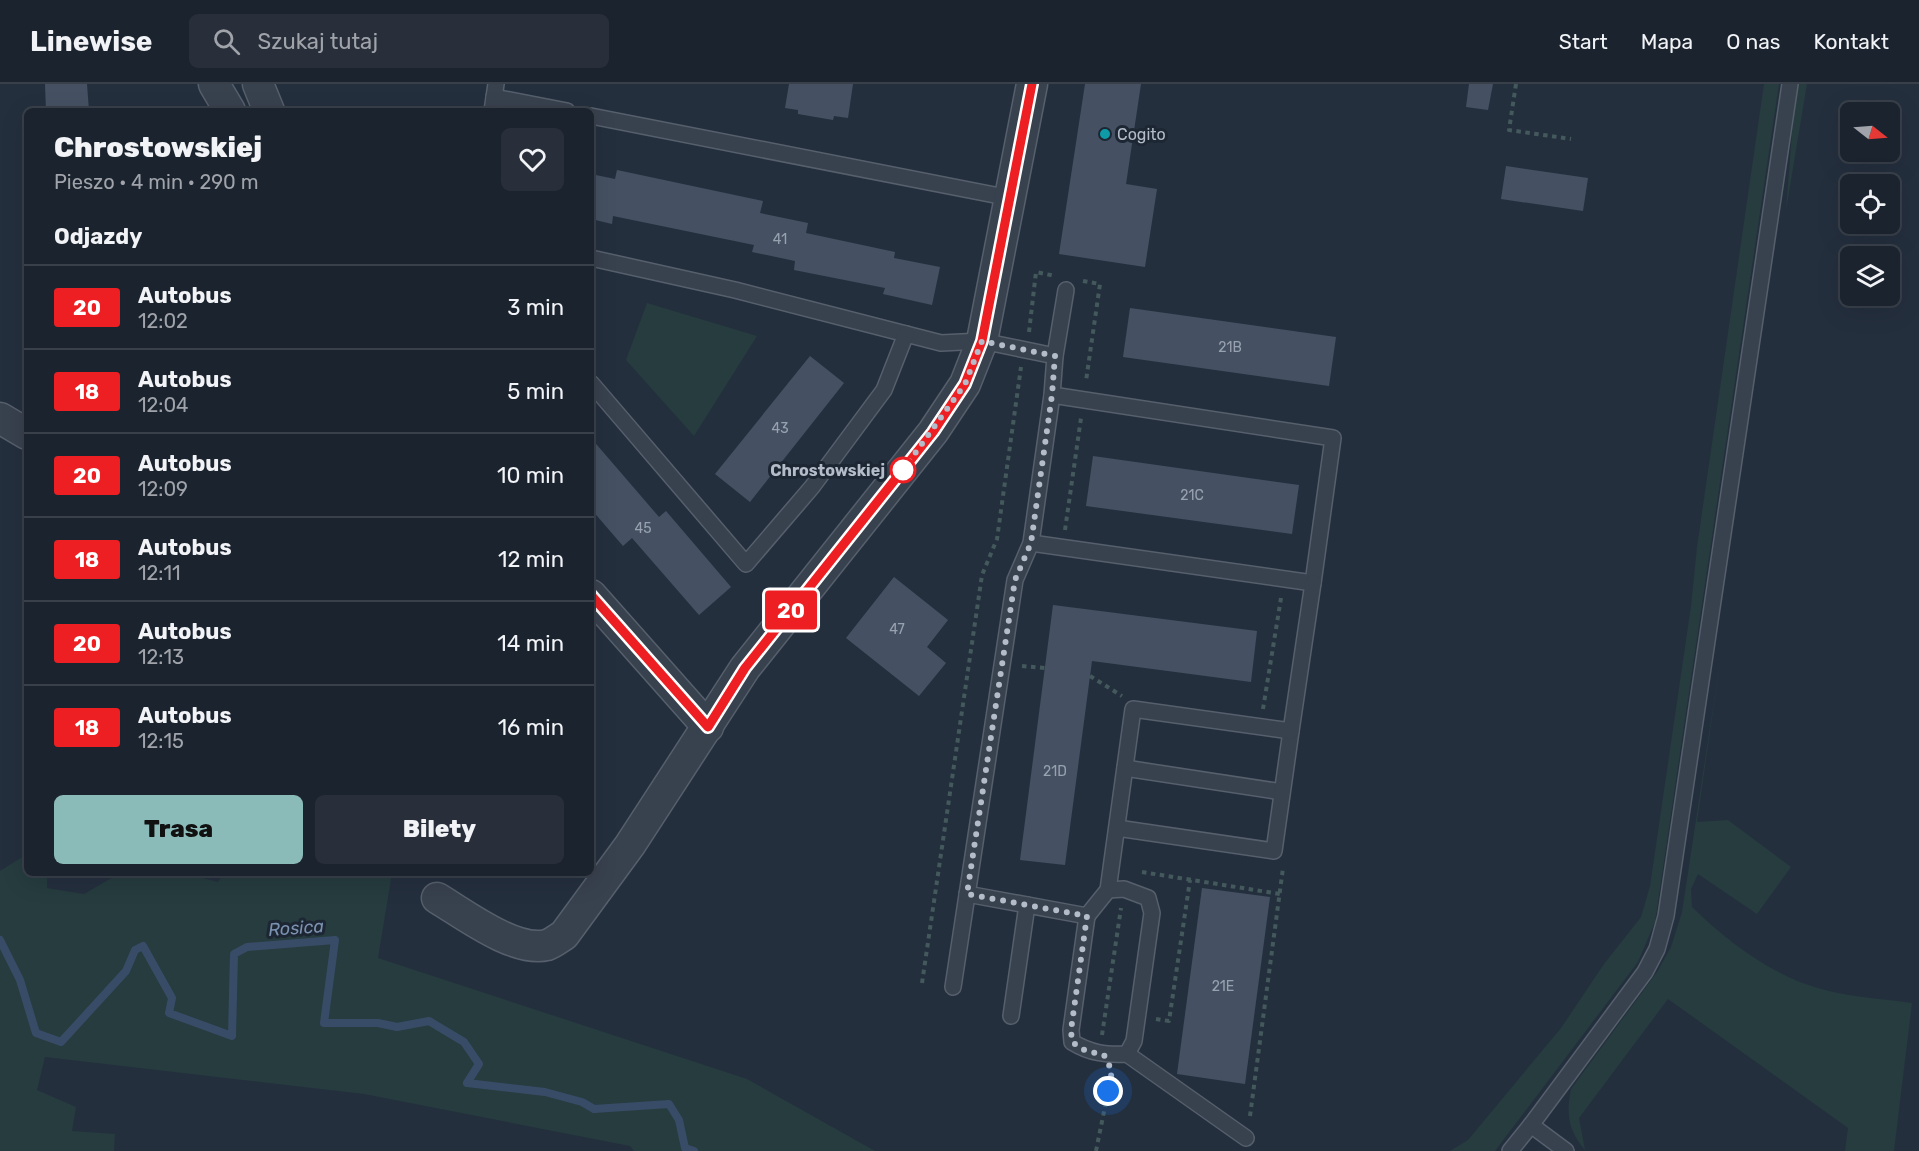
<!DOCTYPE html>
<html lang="pl">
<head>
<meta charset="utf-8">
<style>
	body { margin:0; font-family:Rubik,sans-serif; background:#282f3a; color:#f1f3f6; height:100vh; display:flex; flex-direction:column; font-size:22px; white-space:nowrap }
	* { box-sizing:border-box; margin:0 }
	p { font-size:20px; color:#a0a4aa }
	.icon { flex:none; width:33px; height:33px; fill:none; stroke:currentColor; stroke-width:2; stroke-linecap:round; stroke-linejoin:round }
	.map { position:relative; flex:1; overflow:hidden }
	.side { position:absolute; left:24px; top:24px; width:570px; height:768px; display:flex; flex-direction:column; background:#1b232e; border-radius:9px; box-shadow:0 6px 24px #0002,0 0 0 2px #39404a }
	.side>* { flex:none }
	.badge { padding:0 12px; border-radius:4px; font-size:21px; line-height:39px }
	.needle { width:39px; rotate:107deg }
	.tools { position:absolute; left:1840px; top:18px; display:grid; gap:12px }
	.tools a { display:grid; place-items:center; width:60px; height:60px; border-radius:9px; background:#1b232e; box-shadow:0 6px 24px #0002,0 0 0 2px #39404a; font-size:30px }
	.you { position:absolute; width:30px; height:30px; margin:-15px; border:4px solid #fff; border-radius:50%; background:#1a73e8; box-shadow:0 0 0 9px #1a73e833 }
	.map>.badge { position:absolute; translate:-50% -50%; box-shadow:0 0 0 3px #fff }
	h2 { padding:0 30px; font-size:22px; line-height:54px }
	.round { display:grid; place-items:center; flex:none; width:63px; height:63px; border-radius:9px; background:#282f3a }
	.headline { display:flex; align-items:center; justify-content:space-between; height:102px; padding:0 30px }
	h1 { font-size:28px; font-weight:800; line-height:45px }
	.cta { display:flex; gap:12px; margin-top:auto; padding:12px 30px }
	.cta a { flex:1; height:69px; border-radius:9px; background:#8bbbb9; color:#111; font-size:24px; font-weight:800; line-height:69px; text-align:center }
	.cta a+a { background:#282f3a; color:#f1f3f6 }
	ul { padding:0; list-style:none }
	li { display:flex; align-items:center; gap:18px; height:84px; padding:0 30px; border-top:2px solid #39404a }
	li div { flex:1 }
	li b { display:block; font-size:22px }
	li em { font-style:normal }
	li .badge { min-width:66px; font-weight:700; text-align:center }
	header { display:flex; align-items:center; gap:36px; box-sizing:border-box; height:84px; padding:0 30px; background:#1b232e; border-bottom:2px solid #39404a }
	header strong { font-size:28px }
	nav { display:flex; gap:33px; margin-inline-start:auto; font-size:21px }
	.search { width:420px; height:54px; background:#282f3a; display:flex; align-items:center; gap:15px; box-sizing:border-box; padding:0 21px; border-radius:9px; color:#a0a4aa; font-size:22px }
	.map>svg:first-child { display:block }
	.green { fill:#263c3f }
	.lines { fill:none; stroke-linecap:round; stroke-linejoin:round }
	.stream { stroke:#394c67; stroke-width:8 }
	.building { fill:#455162 }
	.service-casing { stroke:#565f6c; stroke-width:18 }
	.minor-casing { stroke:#565f6c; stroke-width:33 }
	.path { stroke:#44595c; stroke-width:4; stroke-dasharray:4.5 4.5; stroke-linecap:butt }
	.service { stroke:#38414e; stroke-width:15 }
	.minor { stroke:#38414e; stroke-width:30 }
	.line-casing { stroke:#fff; stroke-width:14 }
	.line { stroke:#ee1f23; stroke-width:9 }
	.walk { stroke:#b4bcc9; stroke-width:6; stroke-dasharray:0 10.8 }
	.culture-dot { fill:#0f9aa8; stroke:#1d2633; stroke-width:2 }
	.stop-dot { fill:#fff; stroke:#ee1f23; stroke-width:3 }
	.labels { text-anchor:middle; stroke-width:6; stroke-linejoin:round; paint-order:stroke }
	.number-label { font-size:14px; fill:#98a1af }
	.poi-label { font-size:16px; fill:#b4bcc9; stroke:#1d2633; text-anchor:start }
	.stop-label { font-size:16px; font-weight:bold; fill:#b4bcc9; stroke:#1d2633; text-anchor:end }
	.water-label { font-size:18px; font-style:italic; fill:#7c92b1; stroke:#1d2633 }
</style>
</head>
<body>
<header>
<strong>Linewise</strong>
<div class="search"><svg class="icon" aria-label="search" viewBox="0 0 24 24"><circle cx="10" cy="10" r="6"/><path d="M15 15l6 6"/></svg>Szukaj tutaj</div>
<nav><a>Start</a><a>Mapa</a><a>O nas</a><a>Kontakt</a></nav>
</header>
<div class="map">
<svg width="1919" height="1067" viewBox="0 0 1919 1067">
	<rect width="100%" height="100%" fill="#242f3e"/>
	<g class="green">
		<path d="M1764 0H1779L1655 838 1638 878 1495 1067H1450L1468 1056 1561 944 1604 880 1641 833 1650 802 1691 522 1697 463Z"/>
		<path d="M1797 0H1807L1786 126 1795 10Z"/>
		<path d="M647 219 757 252 694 352 626 276Z"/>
		<path d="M1721 571 1697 738 1728 736 1791 783 1757 830 1698 790 1691 805 1692 823C1728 858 1775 894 1825 906 1853 913 1883 915 1912 919L1894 1067H1845L1848 1044 1668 915 1579 1034 1585 1066C1568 1046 1566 1030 1571 1005L1657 888 1671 863 1682 828Z"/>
		<path d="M27 770V789H47V804L84 810 120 789H184L218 798 224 789H392L378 874 747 995 875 1067H634L630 1062 364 1010 45 973 37 1006 76 1023 72 1047 115 1050 114 1067H0V787Z"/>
	</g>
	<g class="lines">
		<path class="stream" d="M0 856 20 896 36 949 61 958 126 887 135 866 143 862 172 914 169 929 232 952 234 870 247 863 335 856 324 939H378L397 943 429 937 464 958 479 980 467 999 545 1008 582 1018 594 1025 669 1020 679 1036 685 1064 694 1067"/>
	</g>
	<g class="building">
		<path d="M45 0H87L89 27H46Z"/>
		<path d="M789 0H853L848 34 834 32 833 36 798 30V26L785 24Z"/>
		<path d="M1085 0H1141L1126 100 1157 105 1145 183 1059 170Z"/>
		<path d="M1469 0H1493L1488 26 1466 23Z"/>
		<path d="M1506 82 1588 94 1583 127 1501 115Z"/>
		<path d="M617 86 763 117 760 129 808 139 806 149 895 168 894 174 940 183 932 221 883 210 885 204 794 186 795 177 752 168 754 161 613 132 612 140 591 135V90L615 95Z"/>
		<path d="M1130 224 1336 253 1329 302 1123 273Z"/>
		<path d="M810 272 844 299 750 418 715 390Z"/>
		<path d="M591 354 659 433 666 427 731 503 699 531 632 454 623 462 591 425Z"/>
		<path d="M1093 372 1299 401 1292 450 1086 422Z"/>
		<path d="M894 493 948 536 927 563 946 579 919 612 846 554Z"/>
		<path d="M1053 521 1257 547 1251 598 1092 577 1065 781 1020 776Z"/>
		<path d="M1202 804 1270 813 1245 1000 1177 990Z"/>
	</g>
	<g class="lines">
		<defs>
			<g id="service">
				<path d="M494 13 567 27"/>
				<path d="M492 27 496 0"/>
				<path d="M591 32 1010 114"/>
				<path d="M591 174 735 206 941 259 982 257 1055 272 1052 311 1031 459 1015 496 953 903"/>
				<path d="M1055 272 1066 206"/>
				<path d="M591 299 746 480 812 403 884 306 906 250"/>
				<path d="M1031 459 1313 499 1333 354 1052 311"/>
				<path d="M1125 684 1282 708"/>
				<path d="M1117 744 1274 767 1291 647"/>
				<path d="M1108 806 1124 805 1148 814 1152 829 1134 957 1127 970"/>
				<path d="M967 810 1087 832 1071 946 1072 958C1090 969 1105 971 1127 970L1246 1054"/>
				<path d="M1087 832 1108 806 1133 625 1291 647 1313 499"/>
				<path d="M1011 932 1027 821"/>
				<path d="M1510 1067 1531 1041"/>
				<path d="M1566 1067 1531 1041 1645 888 1657 865 1666 832 1790 0"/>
			</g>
			<g id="minor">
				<path d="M214 0 230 27"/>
				<path d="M258 0 269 27"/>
				<path d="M0 334 27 350"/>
				<path d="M591 511 708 643"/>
				<path d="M437 814C464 830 515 869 547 861 553 859 559 854 564 851L630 761 745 584 933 348 965 300 982 257 1032 0"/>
			</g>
		</defs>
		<use href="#service" class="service-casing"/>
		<use href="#minor" class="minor-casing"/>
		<g class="path">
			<path d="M1516 0 1509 46 1571 55"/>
			<path d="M1083 197 1100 200 1086 297"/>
			<path d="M1029 248 1036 188 1055 192"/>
			<path d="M1065 446 1081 334"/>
			<path d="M1022 582 1045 584"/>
			<path d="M1090 592 1122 612"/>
			<path d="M1263 625 1281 514"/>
			<path d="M1142 788 1280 810"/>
			<path d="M922 899 982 491 997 455 1021 283"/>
			<path d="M1156 935 1169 937 1190 796"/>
			<path d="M1102 951 1121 824"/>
			<path d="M1250 1032 1283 784"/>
			<path d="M1096 1067 1112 988"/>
		</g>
		<use href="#service" class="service"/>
		<use href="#minor" class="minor"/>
	</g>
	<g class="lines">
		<defs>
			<path id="line" d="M591 511 708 643 745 584 933 348 965 300 982 257 1032 0"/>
		</defs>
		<use href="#line" class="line-casing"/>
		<use href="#line" class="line"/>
		<path class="walk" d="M903 386 965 300 982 257 1055 272 1052 311 1031 459 1015 496 967 810 1087 832 1071 946 1072 958 1086 967 1104 971 1112 987 1108 1007"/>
	</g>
	<circle class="culture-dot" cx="1105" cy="50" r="6"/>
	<circle class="stop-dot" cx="903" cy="386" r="12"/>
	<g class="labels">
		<g class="number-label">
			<text x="780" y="160">41</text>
			<text x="1230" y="268">21B</text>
			<text x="780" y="349">43</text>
			<text x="1192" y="416">21C</text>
			<text x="643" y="449">45</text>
			<text x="897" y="550">47</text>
			<text x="1055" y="692">21D</text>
			<text x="1223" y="907">21E</text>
		</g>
		<g class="poi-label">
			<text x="1117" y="56">Cogito</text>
		</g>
		<g class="stop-label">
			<text x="885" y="392">Chrostowskiej</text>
		</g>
		<g class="water-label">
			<text transform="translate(296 844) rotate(-4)" y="6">Rosica</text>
		</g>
	</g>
</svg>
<div class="tools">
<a><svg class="needle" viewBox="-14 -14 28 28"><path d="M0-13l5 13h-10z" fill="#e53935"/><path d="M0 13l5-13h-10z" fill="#a0a4aa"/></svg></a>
<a><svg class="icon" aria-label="locate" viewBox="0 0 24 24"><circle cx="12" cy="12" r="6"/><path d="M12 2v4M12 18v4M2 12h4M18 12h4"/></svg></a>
<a><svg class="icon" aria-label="layers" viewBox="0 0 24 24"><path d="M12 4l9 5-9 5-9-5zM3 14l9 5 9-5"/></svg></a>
</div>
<div class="you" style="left:1108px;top:1007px"></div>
<b class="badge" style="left:791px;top:526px;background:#ee1f23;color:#fff">20</b>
<section class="side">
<div class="headline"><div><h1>Chrostowskiej</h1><p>Pieszo · 4 min · 290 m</p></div><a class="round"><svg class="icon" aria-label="heart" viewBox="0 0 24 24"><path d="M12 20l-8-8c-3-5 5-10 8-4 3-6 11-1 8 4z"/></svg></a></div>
<h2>Odjazdy</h2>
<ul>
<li><span class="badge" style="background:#ee1f23;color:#fff">20</span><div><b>Autobus</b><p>12:02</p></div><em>3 min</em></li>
<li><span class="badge" style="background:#ee1f23;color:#fff">18</span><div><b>Autobus</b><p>12:04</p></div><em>5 min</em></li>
<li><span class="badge" style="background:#ee1f23;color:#fff">20</span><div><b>Autobus</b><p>12:09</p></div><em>10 min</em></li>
<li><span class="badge" style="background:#ee1f23;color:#fff">18</span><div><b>Autobus</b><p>12:11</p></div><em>12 min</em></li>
<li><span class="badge" style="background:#ee1f23;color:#fff">20</span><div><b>Autobus</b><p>12:13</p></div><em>14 min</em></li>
<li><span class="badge" style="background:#ee1f23;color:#fff">18</span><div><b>Autobus</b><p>12:15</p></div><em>16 min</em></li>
</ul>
<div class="cta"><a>Trasa</a><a>Bilety</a></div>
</section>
</div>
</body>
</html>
